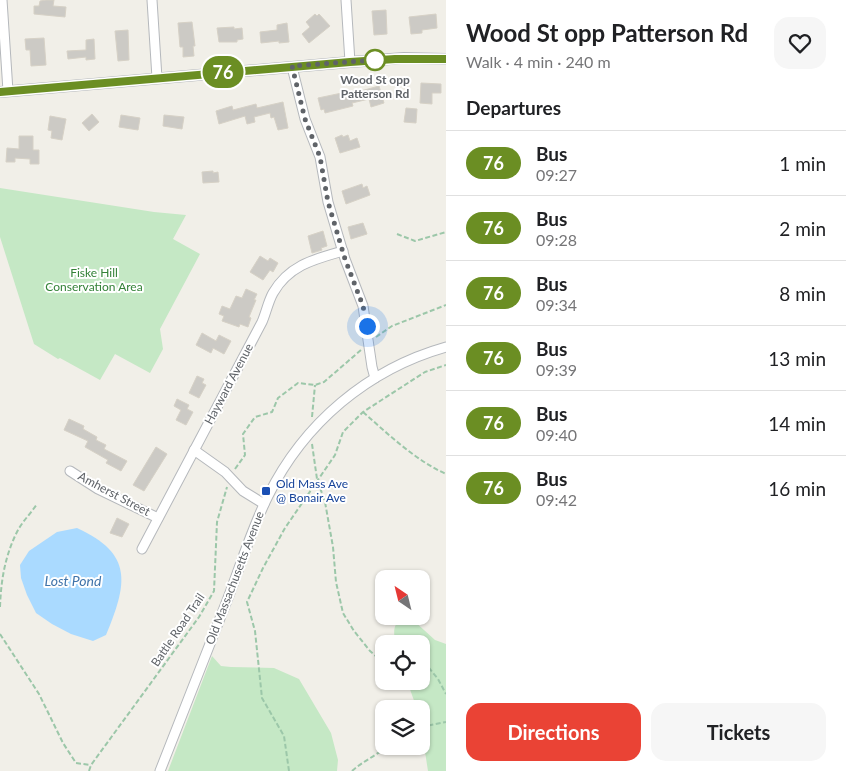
<!DOCTYPE html>
<html lang="en">
<head>
<meta charset="utf-8">
<style>
	body { margin:0; font-family:Lato,sans-serif; background:#f6f6f6; color:#202124; height:100vh; display:flex; flex-direction:column; font-size:19px; white-space:nowrap }
	* { box-sizing:border-box; margin:0 }
	p { font-size:16px; color:#757577 }
	.icon { flex:none; width:28px; height:28px; fill:none; stroke:currentColor; stroke-width:2; stroke-linecap:round; stroke-linejoin:round }
	.map { position:relative; flex:1; overflow:hidden }
	.panel { display:flex; flex-direction:column; background:#fff; width:400px }
	.panel>* { flex:none }
	.badge { padding:0 10px; border-radius:16px; font-size:18px; line-height:32px }
	.needle { width:32px; rotate:325deg }
	.fabs { position:absolute; left:375px; top:570px; display:grid; gap:10px }
	.fabs a { display:grid; place-items:center; width:55px; height:55px; border-radius:10px; background:#fff; box-shadow:0 1px 4px #0004; font-size:25px }
	.you { position:absolute; width:25px; height:25px; margin:-12px; border:4px solid #fff; border-radius:50%; background:#1a73e8; box-shadow:0 0 0 8px #1a73e833 }
	.map>.badge { position:absolute; translate:-50% -50%; box-shadow:0 0 0 2px #fff }
	h2 { padding:0 20px; font-size:19px; line-height:45px }
	.round { display:grid; place-items:center; flex:none; width:52px; height:52px; border-radius:15px; background:#f6f6f6 }
	.headline { display:flex; align-items:center; justify-content:space-between; height:85px; padding:0 20px }
	h1 { font-size:24px; font-weight:700; line-height:38px }
	.cta { display:flex; gap:10px; margin-top:auto; padding:10px 20px }
	.cta a { flex:1; height:58px; border-radius:15px; background:#ea4335; color:#fff; font-size:20px; font-weight:700; line-height:58px; text-align:center }
	.cta a+a { background:#f6f6f6; color:#202124 }
	ul { padding:0; list-style:none }
	li { display:flex; align-items:center; gap:15px; height:65px; padding:0 20px; border-top:1px solid #e0e0e0 }
	li div { flex:1 }
	li b { display:block; font-size:19px }
	li em { font-style:normal }
	li .badge { min-width:55px; font-weight:700; text-align:center }
	main { display:flex; flex:1; min-height:0 }
	.map>svg:first-child { display:block }
	.green { fill:#c5e8c5 }
	.water { fill:#aadaff }
	.building { fill:#cccac5; stroke:#d6d1c6 }
	.lines { fill:none; stroke-linecap:round; stroke-linejoin:round }
	.minor-casing { stroke:#b5b8bc; stroke-width:11 }
	.tertiary-casing { stroke:#b5b8bc; stroke-width:12 }
	.path { stroke:#9cc7a9; stroke-width:2; stroke-dasharray:5 2.5; stroke-linecap:butt }
	.minor { stroke:#fff; stroke-width:9 }
	.tertiary { stroke:#fff; stroke-width:10 }
	.line-casing { stroke:#fff; stroke-width:11 }
	.line { stroke:#6b8e23; stroke-width:8 }
	.walk { stroke:#5f6368; stroke-width:5; stroke-dasharray:0 9 }
	.stop-dot { fill:#fff; stroke:#6b8e23; stroke-width:2.5 }
	.transit-dot { fill:#1a4fb4; stroke:#fff; stroke-width:2 }
	.labels { text-anchor:middle; stroke-width:4; stroke-linejoin:round; paint-order:stroke }
	.stop-label { font-size:12px; font-weight:bold; fill:#5f6368; stroke:#fff }
	.park-label { font-size:12px; fill:#348238; stroke:#fff }
	.street-label { font-size:12px; fill:#5f6368; stroke:#fff }
	.transit-label { font-size:12px; fill:#164399; stroke:#fff; text-anchor:start }
	.water-label { font-size:14px; font-style:italic; fill:#4174aa; stroke:#fff }
</style>
</head>
<body>
<main>
<div class="map">
<svg width="446" height="771" viewBox="0 0 446 771">
	<rect width="100%" height="100%" fill="#f1efe8"/>
	<g class="green">
		<path d="M0 188 154 212 186 215 173 239 200 254 160 329 163 349 150 373 115 354 100 380 60 358 58 359 34 344 0 237Z"/>
		<path d="M403 618 413 620 435 640 446 644V771H428L421 726V709H417L407 681H421V644H395C394 632 392 624 403 618Z"/>
		<path d="M212 656 221 666 231 667 274 668 299 679 331 733 338 760 337 771H168Z"/>
	</g>
	<path class="water" d="M77 528C134 554 127 584 106 635L93 641 71 634 52 624 36 613 27 595 21 578 20 565 29 551 57 532Z"/>
	<g class="building">
		<path d="M46 0H54L53 6 66 7 65 17 34 14V6H39L40 1Z"/>
		<path d="M386 10 387 34 374 35 372 11Z"/>
		<path d="M315 14 317 16 319 14 330 26 309 43 302 34 310 27 306 22Z"/>
		<path d="M436 14 437 28 422 30V33L411 34 409 17Z"/>
		<path d="M192 22 195 46H193L194 56 183 57V47H180L178 23Z"/>
		<path d="M287 23 289 42 279 43V41L261 43 260 32 277 30V25Z"/>
		<path d="M234 27V29L242 28 243 39 237 40V42H219L217 28Z"/>
		<path d="M128 30 129 60 118 61 115 31Z"/>
		<path d="M44 38 46 65 31 66 30 50H26L25 39Z"/>
		<path d="M94 39 95 59 86 60V57L68 59 67 51 86 50V40Z"/>
		<path d="M421 83 441 84V93H432V104L420 103Z"/>
		<path d="M379 86 384 103 371 107 369 99 352 103 353 106 325 113 324 109 321 110 318 98 356 90 357 92Z"/>
		<path d="M283 102 288 128 278 130 274 117 271 118 270 113 254 117 255 122 247 124 245 116 219 124 216 111 232 106 233 110 256 104 257 108Z"/>
		<path d="M406 108 417 109 416 123 404 122Z"/>
		<path d="M92 114 99 122 89 131 82 123Z"/>
		<path d="M121 115 140 118 138 130 119 127Z"/>
		<path d="M164 115 184 117 182 129 163 126Z"/>
		<path d="M50 116 66 119 62 140 51 138 52 131 48 130Z"/>
		<path d="M342 135 343 137 348 135 350 141 357 138 360 147 340 153 335 138Z"/>
		<path d="M19 136H33V150H39V164H30V159L15 158V162H6L7 148 19 149Z"/>
		<path d="M213 171V173L218 172 219 182 203 183 202 172Z"/>
		<path d="M362 184 363 188 367 186 370 195 346 204 342 191Z"/>
		<path d="M363 223 367 234 351 239 348 227Z"/>
		<path d="M323 231 327 246 321 248 322 250 312 253 308 236Z"/>
		<path d="M260 256 268 261 270 258 278 263 273 272 270 270 263 280 250 272Z"/>
		<path d="M246 289 257 294 254 300H256L249 317 251 318 248 327 240 324 239 327 222 321 224 316 219 314 222 306 230 309 236 296 242 298Z"/>
		<path d="M202 333 216 341 219 335 231 341 224 354 213 348 211 353 196 345Z"/>
		<path d="M197 376 204 379 202 383 206 385 199 398 189 393Z"/>
		<path d="M177 399 189 405 187 409 193 412 186 425 176 420 181 410 174 406Z"/>
		<path d="M69 419 84 426 83 429 97 437 96 440 106 445 104 449 127 461 121 471 106 463 108 460 85 447 88 441 64 430Z"/>
		<path d="M156 447 167 454 144 491 133 485Z"/>
		<path d="M117 518 129 524 122 537 110 533Z"/>
	</g>
	<g class="lines">
		<defs>
			<g id="minor">
				<path d="M2 0 8 91"/>
				<path d="M152 0 157 78"/>
				<path d="M346 0 350 62"/>
				<path d="M292 67 305 119 320 157 328 202 345 259 363 306 372 367 375 378"/>
				<path d="M194 450 225 472 243 491 264 504"/>
				<path d="M70 471 98 489 158 518"/>
				<path d="M142 549 262 322C266 313 268 302 273 293 289 265 315 259 343 251"/>
				<path d="M160 771C183 713 205 656 228 598 241 564 252 528 268 496 304 423 368 369 446 347"/>
			</g>
			<path id="tertiary" d="M0 92 350 62 404 58 446 59"/>
		</defs>
		<use href="#minor" class="minor-casing"/>
		<use href="#tertiary" class="tertiary-casing"/>
		<g class="path">
			<path d="M397 234 415 241 446 232"/>
			<path d="M376 337 392 326 446 305"/>
			<path d="M363 412C388 434 415 460 446 474"/>
			<path d="M312 417 315 385"/>
			<path d="M312 444 317 479 325 502 333 547 336 582 343 613 354 631 370 651 384 663"/>
			<path d="M235 469 245 455 243 434 255 417 272 412 278 398 298 383 315 385 324 382 361 350"/>
			<path d="M0 607C1 580 5 555 18 530 23 521 31 513 37 504"/>
			<path d="M0 634 39 694 63 743 76 763 91 765"/>
			<path d="M421 667 429 668 438 679 446 694"/>
			<path d="M421 727 446 722"/>
			<path d="M89 771 91 765 199 617 214 591 217 522 227 487"/>
			<path d="M289 771 284 736 262 698 255 631 247 602 263 568 285 528 335 455 343 432 363 412 425 372 446 365"/>
			<path d="M352 771C363 761 376 756 387 746"/>
		</g>
		<use href="#minor" class="minor"/>
		<use href="#tertiary" class="tertiary"/>
	</g>
	<g class="lines">
		<defs>
			<path id="line" d="M0 92 350 62 395 59H446"/>
		</defs>
		<use href="#line" class="line-casing"/>
		<use href="#line" class="line"/>
		<path class="walk" d="M367 326 363 306 345 259 328 202 320 157 305 119 292 66 375 60"/>
	</g>
	<circle class="stop-dot" cx="375" cy="60" r="10"/>
	<rect class="transit-dot" x="261" y="486" width="10" height="10" rx="2.5"/>
	<g class="labels">
		<g class="stop-label">
			<text x="375" y="84">Wood St opp<tspan x="375" dy="14">Patterson Rd</tspan></text>
		</g>
		<g class="park-label">
			<text x="94" y="277">Fiske Hill<tspan x="94" dy="14">Conservation Area</tspan></text>
		</g>
		<g class="street-label">
			<text transform="translate(229 384) rotate(-62)" y="4">Hayward Avenue</text>
			<text transform="translate(114 494) rotate(28)" y="4">Amherst Street</text>
			<text transform="translate(235 578) rotate(-69)" y="4">Old Massachusetts Avenue</text>
			<text transform="translate(178 630) rotate(-56)" y="4">Battle Road Trail</text>
		</g>
		<g class="transit-label">
			<text x="276" y="488">Old Mass Ave<tspan x="276" dy="14">@ Bonair Ave</tspan></text>
		</g>
		<g class="water-label">
			<text x="73" y="586">Lost Pond</text>
		</g>
	</g>
</svg>
<div class="fabs">
<a><svg class="needle" viewBox="-14 -14 28 28"><path d="M0-13l5 13h-10z" fill="#e53935"/><path d="M0 13l5-13h-10z" fill="#757577"/></svg></a>
<a><svg class="icon" aria-label="locate" viewBox="0 0 24 24"><circle cx="12" cy="12" r="6"/><path d="M12 2v4M12 18v4M2 12h4M18 12h4"/></svg></a>
<a><svg class="icon" aria-label="layers" viewBox="0 0 24 24"><path d="M12 4l9 5-9 5-9-5zM3 14l9 5 9-5"/></svg></a>
</div>
<div class="you" style="left:367px;top:326px"></div>
<b class="badge" style="left:223px;top:72px;background:#6b8e23;color:#fff">76</b>
</div>
<section class="panel">
<div class="headline"><div><h1>Wood St opp Patterson Rd</h1><p>Walk · 4 min · 240 m</p></div><a class="round"><svg class="icon" aria-label="heart" viewBox="0 0 24 24"><path d="M12 20l-8-8c-3-5 5-10 8-4 3-6 11-1 8 4z"/></svg></a></div>
<h2>Departures</h2>
<ul>
<li><span class="badge" style="background:#6b8e23;color:#fff">76</span><div><b>Bus</b><p>09:27</p></div><em>1 min</em></li>
<li><span class="badge" style="background:#6b8e23;color:#fff">76</span><div><b>Bus</b><p>09:28</p></div><em>2 min</em></li>
<li><span class="badge" style="background:#6b8e23;color:#fff">76</span><div><b>Bus</b><p>09:34</p></div><em>8 min</em></li>
<li><span class="badge" style="background:#6b8e23;color:#fff">76</span><div><b>Bus</b><p>09:39</p></div><em>13 min</em></li>
<li><span class="badge" style="background:#6b8e23;color:#fff">76</span><div><b>Bus</b><p>09:40</p></div><em>14 min</em></li>
<li><span class="badge" style="background:#6b8e23;color:#fff">76</span><div><b>Bus</b><p>09:42</p></div><em>16 min</em></li>
</ul>
<div class="cta"><a>Directions</a><a>Tickets</a></div>
</section>
</main>
</body>
</html>
